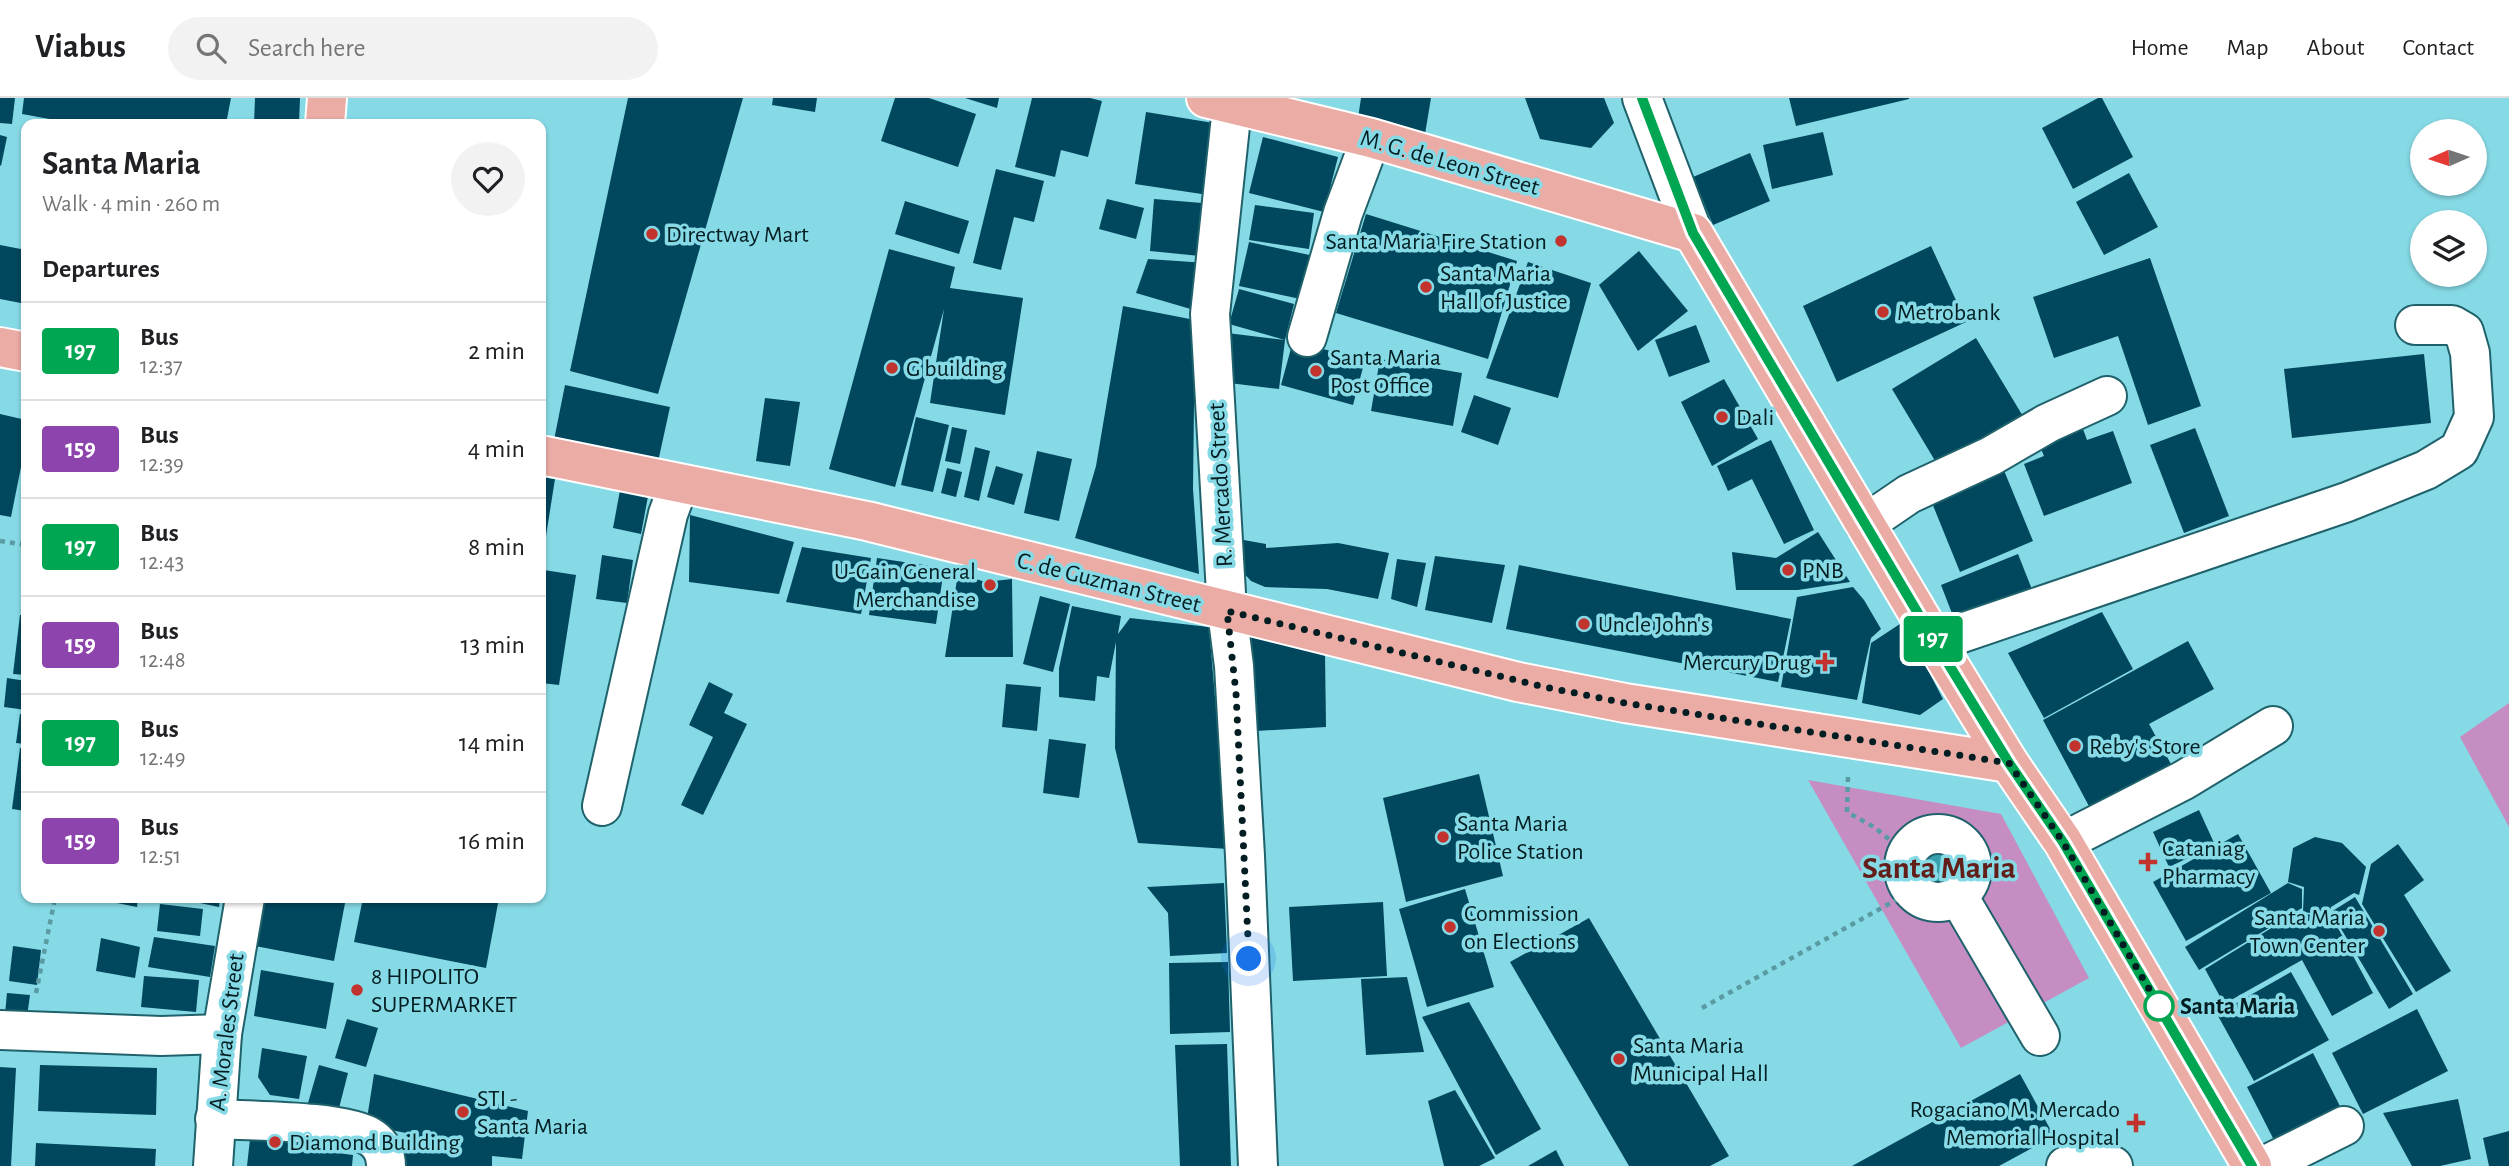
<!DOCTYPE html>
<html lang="en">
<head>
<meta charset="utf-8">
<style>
	body { margin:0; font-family:"Alegreya Sans",sans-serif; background:#f2f2f2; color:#202124; height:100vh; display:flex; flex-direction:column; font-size:26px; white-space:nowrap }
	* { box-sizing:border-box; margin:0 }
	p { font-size:23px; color:#757577 }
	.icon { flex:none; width:38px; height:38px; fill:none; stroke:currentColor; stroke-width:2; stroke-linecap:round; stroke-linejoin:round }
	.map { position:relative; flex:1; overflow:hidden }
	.details { position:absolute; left:21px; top:21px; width:525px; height:784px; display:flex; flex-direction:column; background:#fff; border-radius:14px; box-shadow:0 2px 5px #0004 }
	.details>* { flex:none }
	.badge { padding:0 14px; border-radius:5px; font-size:24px; line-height:46px }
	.needle { width:46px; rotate:267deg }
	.controls { position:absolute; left:2410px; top:21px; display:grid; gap:14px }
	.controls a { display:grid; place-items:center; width:77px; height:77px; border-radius:50%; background:#fff; box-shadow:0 2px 5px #0004; font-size:35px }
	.you { position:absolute; width:35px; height:35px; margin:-18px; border:5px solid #fff; border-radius:50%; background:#1a73e8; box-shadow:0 0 0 10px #1a73e833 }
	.map>.badge { position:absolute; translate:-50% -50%; box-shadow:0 0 0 4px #fff }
	h2 { padding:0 21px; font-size:26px; line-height:63px }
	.round { display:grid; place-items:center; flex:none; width:74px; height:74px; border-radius:37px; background:#f2f2f2 }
	.headline { display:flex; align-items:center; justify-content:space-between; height:119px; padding:0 21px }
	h1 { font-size:33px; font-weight:700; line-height:52px }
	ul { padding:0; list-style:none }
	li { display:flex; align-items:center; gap:21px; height:98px; padding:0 21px; border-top:2px solid #e0e0e0 }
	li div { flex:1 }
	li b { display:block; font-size:26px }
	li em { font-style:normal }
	li .badge { min-width:77px; font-weight:700; text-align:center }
	header { display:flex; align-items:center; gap:42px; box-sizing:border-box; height:98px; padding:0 35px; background:#fff; border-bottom:2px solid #e0e0e0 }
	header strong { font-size:33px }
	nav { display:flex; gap:38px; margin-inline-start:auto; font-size:24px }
	.search { width:490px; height:63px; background:#f2f2f2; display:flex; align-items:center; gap:18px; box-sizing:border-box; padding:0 24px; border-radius:38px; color:#757577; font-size:26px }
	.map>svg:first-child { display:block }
	.green { fill:#c58dc2 }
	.water { fill:#37a0af; stroke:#277985; stroke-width:2 }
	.building { fill:#01475e }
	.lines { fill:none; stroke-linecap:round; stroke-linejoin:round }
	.minor-casing { stroke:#20626b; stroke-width:42 }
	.major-casing { stroke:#fff; stroke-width:42 }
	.path { stroke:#5a9aa3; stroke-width:4.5; stroke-dasharray:5 5; stroke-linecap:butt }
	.minor { stroke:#fff; stroke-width:38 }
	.major { stroke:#ebaca5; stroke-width:38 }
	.line-casing { stroke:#fff; stroke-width:16 }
	.line { stroke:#00a651; stroke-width:10 }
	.walk { stroke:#031e22; stroke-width:7; stroke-dasharray:0 12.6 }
	.poi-dot { fill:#c1332c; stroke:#86dae6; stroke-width:2.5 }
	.stop-dot { fill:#fff; stroke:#00a651; stroke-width:3.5 }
	.labels { text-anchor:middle; stroke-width:7; stroke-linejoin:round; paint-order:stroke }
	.street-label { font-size:24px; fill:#031e22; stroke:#86dae6 }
	.poi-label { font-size:24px; fill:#031e22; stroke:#86dae6; text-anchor:start }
	.stop-label { font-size:24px; font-weight:bold; fill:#031e22; stroke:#86dae6; text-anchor:start }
	.district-label { font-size:32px; font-weight:bold; fill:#631e19; stroke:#86dae6 }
</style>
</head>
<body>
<header>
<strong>Viabus</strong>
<div class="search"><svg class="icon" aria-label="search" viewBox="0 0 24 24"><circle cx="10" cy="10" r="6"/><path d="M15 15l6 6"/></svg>Search here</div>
<nav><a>Home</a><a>Map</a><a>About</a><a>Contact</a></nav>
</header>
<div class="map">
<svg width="2509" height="1068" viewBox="0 0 2509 1068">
	<rect width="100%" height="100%" fill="#86dae6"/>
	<g class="green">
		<path d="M2509 605V729L2460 639Z"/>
		<path d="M1808 682 2001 716 2089 880 1961 950Z"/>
	</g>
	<circle class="water" cx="1940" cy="771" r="23"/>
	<g class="building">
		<path d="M0 0H15L12 26 0 25Z"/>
		<path d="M24 0H231L226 26H77L22 16Z"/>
		<path d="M255 0H300L299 26H254Z"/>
		<path d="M628 0H743L658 296 570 273Z"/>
		<path d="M773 0H817L815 14 772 7Z"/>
		<path d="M895 0H929L976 16 958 69 881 43Z"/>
		<path d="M965 0H999L997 10Z"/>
		<path d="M1032 0H1090L1102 3 1088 59 1061 52 1055 79 1015 69Z"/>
		<path d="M1361 0H1431L1424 42 1357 27Z"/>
		<path d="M1525 0H1604L1614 25 1591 50 1540 41Z"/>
		<path d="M1789 0H1909V1L1796 28Z"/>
		<path d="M2098 0H2102L2133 59 2073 91 2042 30Z"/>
		<path d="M1146 14 1226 27 1215 98 1135 86Z"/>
		<path d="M1823 34 1833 77 1772 91 1763 47Z"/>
		<path d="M0 37 7 39 1 68 0 67Z"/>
		<path d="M1263 39 1338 59 1324 114 1249 95Z"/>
		<path d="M1750 55 1770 103 1713 127 1693 79Z"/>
		<path d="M996 71 1044 83 1034 124 1014 119 1001 172 973 165Z"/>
		<path d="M2129 75 2158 129 2104 157 2076 104Z"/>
		<path d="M1107 101 1144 110 1136 141 1099 131Z"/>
		<path d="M1154 101 1214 106 1210 159 1150 153Z"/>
		<path d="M905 103 969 123 959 156 895 136Z"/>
		<path d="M1255 107 1314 115 1309 151 1249 142Z"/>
		<path d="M1366 116 1517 163 1488 261 1336 215Z"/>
		<path d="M1249 144 1314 158 1305 202 1239 188Z"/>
		<path d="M0 147 26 152V206L0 201Z"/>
		<path d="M1931 148 1966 224 1837 284 1803 208Z"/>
		<path d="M889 151 955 169 950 190 1023 200 1005 317 930 305 944 211 895 389 829 371Z"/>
		<path d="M1639 153 1688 213 1638 253 1599 187Z"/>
		<path d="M2150 160 2201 308 2148 327 2118 238 2054 260 2033 199Z"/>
		<path d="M1148 161 1207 165 1194 212 1136 195Z"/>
		<path d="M1528 164 1591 185 1558 300 1486 280Z"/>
		<path d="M1239 191 1294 206 1285 242 1279 291 1221 284 1227 235 1285 242 1229 226Z"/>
		<path d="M1123 208 1195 222 1193 391 1199 476 1075 440 1096 368Z"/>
		<path d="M1696 227 1710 264 1669 279 1655 242Z"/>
		<path d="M1976 240 2027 325 1943 376 1892 291Z"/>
		<path d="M1293 243 1365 262 1353 307 1281 287Z"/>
		<path d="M2424 256 2431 325 2292 340 2284 271Z"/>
		<path d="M1380 261 1462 275 1453 328 1371 313Z"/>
		<path d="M1724 281 1758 341 1712 368 1681 304Z"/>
		<path d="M565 287 670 309 656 373 552 352Z"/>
		<path d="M1474 297 1511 310 1498 347 1461 334Z"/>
		<path d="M765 300 800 304 790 368 756 363Z"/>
		<path d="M0 316 26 322V344L11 419 0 417Z"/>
		<path d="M916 319 949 327 933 394 901 387Z"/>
		<path d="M2080 323 2087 342 2113 333 2132 385 2044 418 2024 366 2044 358 2036 339Z"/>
		<path d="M952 329 967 332 960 366 945 363Z"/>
		<path d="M2195 330 2229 418 2184 435 2150 347Z"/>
		<path d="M1771 342 1814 432 1784 446 1752 381 1728 393 1717 368Z"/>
		<path d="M975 349 990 353 979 403 964 399Z"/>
		<path d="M1037 353 1072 361 1059 423 1024 415Z"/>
		<path d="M996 368 1023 376 1014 407 987 399Z"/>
		<path d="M947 370 962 374 956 399 941 395Z"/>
		<path d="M2003 370 2033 443 1960 474 1930 400Z"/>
		<path d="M541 379 555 381 542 463H541Z"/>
		<path d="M621 387 649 393 641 436 613 430Z"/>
		<path d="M690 417 794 444 779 496 689 484Z"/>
		<path d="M1818 434 1850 484 1798 492H1736L1732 454 1776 460Z"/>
		<path d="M1238 441 1266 446V450L1338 445 1389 455 1378 501 1327 491 1265 489 1251 483 1238 469Z"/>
		<path d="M802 449 871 460 861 516 786 504Z"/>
		<path d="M2018 456 2035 499 1958 531 1941 487Z"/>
		<path d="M602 457 633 462 627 505 596 501Z"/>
		<path d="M1435 458 1505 467 1492 525 1425 512Z"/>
		<path d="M877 460 944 470 936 526 869 517Z"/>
		<path d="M1397 461 1426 465 1417 509 1391 501Z"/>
		<path d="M1519 467 1791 521 1778 584 1506 531Z"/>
		<path d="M544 472 576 477 559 587 541 585V492Z"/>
		<path d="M958 475 985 484 1012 481 1013 559H945Z"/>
		<path d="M1853 489 1864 502 1881 531 1871 540 1857 602 1781 589 1797 499Z"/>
		<path d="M1040 498 1070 506 1053 574 1023 566Z"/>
		<path d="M1072 508 1121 518 1118 536 1130 520 1209 529 1228 751 1138 745 1115 650 1116 544 1109 580 1097 578 1095 603 1059 599V570Z"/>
		<path d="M2102 514 2133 571 2044 620 2008 555Z"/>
		<path d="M20 517H26V577L13 576Z"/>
		<path d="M1903 524 1943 601 1920 617 1862 605 1871 545Z"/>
		<path d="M1251 536 1325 556 1326 629 1256 633Z"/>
		<path d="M2188 543 2214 591 2149 626 2171 666 2090 710 2043 622Z"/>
		<path d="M7 580 26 583V612L4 609Z"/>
		<path d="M709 584 733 596 724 615 747 626 703 717 681 707 713 639 689 627Z"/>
		<path d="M1006 586 1041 589 1037 633 1002 629Z"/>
		<path d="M20 616H26V646L16 645Z"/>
		<path d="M1049 641 1086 646 1079 700 1043 695Z"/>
		<path d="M20 650 26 651V713L12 711Z"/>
		<path d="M1479 676 1503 778 1406 804 1383 700Z"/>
		<path d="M2199 712 2215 747 2169 769 2153 734Z"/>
		<path d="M2238 736 2271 795 2186 843 2153 784Z"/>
		<path d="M2315 739 2342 745 2366 769 2359 797 2354 795 2331 809 2328 817 2303 814 2304 789 2288 784 2293 750Z"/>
		<path d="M2398 746 2424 782 2404 797 2451 873 2416 894 2362 806 2371 766Z"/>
		<path d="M1224 785 1227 855 1170 858 1168 815 1147 789Z"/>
		<path d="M2288 785 2302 791V810L2199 872 2185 849Z"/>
		<path d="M1465 791 1494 889 1427 909 1399 811Z"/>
		<path d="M2355 799 2413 896 2389 911 2331 814Z"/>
		<path d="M92 800H138L137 809Z"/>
		<path d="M176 800H220L219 809Z"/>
		<path d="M264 800H346L334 863 255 848Z"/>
		<path d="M363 800H499L486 870 354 844Z"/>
		<path d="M1383 804 1387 878 1293 883 1289 809Z"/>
		<path d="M160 806 203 811 200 838 157 833Z"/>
		<path d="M2314 816 2338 830 2373 895 2332 918 2302 862 2224 906 2205 871 2291 818Z"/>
		<path d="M1589 820 1729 1058 1710 1068H1629L1510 864Z"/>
		<path d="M154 839 215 848 210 879 148 869Z"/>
		<path d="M101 840 140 849 135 880 96 873Z"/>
		<path d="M13 848 41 852 37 887 9 883Z"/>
		<path d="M1228 864 1230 934 1170 936 1169 865Z"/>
		<path d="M261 872 334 885 326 931 254 918Z"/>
		<path d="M2291 874 2329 942 2254 983 2217 916Z"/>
		<path d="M144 878 199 882 196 914 141 909Z"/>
		<path d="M1407 879 1424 954 1366 957 1361 881Z"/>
		<path d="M7 895 30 897 27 919 5 916Z"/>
		<path d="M1469 904 1541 1031 1496 1057 1422 919Z"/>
		<path d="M2417 911 2448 973 2363 1016 2332 955Z"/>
		<path d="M347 921 378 930 366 969 335 960Z"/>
		<path d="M1227 946 1231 1068H1180L1175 947Z"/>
		<path d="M262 950 307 958 299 1001 270 997 258 979Z"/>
		<path d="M2313 955 2346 1020 2280 1054 2247 989Z"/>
		<path d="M40 967 157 970 156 1017 38 1013Z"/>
		<path d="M319 967 348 975 338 1014 308 1005Z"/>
		<path d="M0 969 16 970 11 1068H0Z"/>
		<path d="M374 976 528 1013 522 1061 492 1058V1068H403L406 1035 366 1027Z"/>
		<path d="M2020 976 2054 1038 1999 1068H1852Z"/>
		<path d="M1455 992 1495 1060 1479 1068H1444L1428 1003Z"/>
		<path d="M2458 1001 2471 1061 2440 1068H2412L2383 1015Z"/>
		<path d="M251 1032 301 1038 299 1050 353 1057 352 1068H247Z"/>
		<path d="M2509 1033V1068H2489L2483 1040Z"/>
		<path d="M36 1045 156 1051 155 1068H35Z"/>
		<path d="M1556 1052 1564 1068H1528Z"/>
	</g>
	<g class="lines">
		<defs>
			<g id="minor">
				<path d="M1233 0 1210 216 1227 513 1234 568 1245 758 1258 1068"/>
				<path d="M1642 0 1693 135"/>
				<path d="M1307 239 1343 115 1371 40"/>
				<path d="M1865 426 1909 396 1991 358 2048 325 2107 298"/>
				<path d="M1935 544 2347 404 2426 372 2459 352 2474 319 2470 255 2464 234 2452 227H2415"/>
				<path d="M602 708 668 416 679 386"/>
				<circle cx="1938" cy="770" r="34"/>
				<path d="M2063 744 2184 682 2273 628"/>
				<path d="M1958 798 2040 938"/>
				<path d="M0 932 161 938 222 936"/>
				<path d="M215 1021C250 1023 346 1022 372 1040 381 1046 386 1057 386 1068"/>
				<path d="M213 1068 222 936 245 800"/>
				<path d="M2066 1068C2083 1059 2096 1060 2113 1068"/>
				<path d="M2264 1068 2344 1028"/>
			</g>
			<g id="major">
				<path d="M1206 0 1371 40 1693 135 1935 544 2009 665 2063 744 2252 1068"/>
				<path d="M325 26 327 0"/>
				<path d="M0 249 26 254"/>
				<path d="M541 357 867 423 1518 584 1625 605 2009 665"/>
			</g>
		</defs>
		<use href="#minor" class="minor-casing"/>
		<use href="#major" class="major-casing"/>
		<g class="path">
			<path d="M0 443 26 447"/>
			<path d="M1848 679 1847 714 1874 729 1906 755"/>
			<path d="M36 895 55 800"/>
			<path d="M1702 910 1912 793"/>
		</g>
		<use href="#minor" class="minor"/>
		<use href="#major" class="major"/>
	</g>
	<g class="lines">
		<defs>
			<path id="line" d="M1642 0 1693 135 1935 544 2009 665 2063 744 2252 1068"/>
		</defs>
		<use href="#line" class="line-casing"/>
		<use href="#line" class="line"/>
		<path class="walk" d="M1249 861 1236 595 1227 513 1545 589 1625 605 2009 665 2063 744 2159 908"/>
	</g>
	<g class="poi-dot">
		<circle cx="652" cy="136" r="7"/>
		<circle cx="1561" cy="143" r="7"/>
		<circle cx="1426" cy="189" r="7"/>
		<circle cx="1883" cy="214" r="7"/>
		<circle cx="892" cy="270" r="7"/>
		<circle cx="1316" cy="273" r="7"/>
		<circle cx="1722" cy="319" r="7"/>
		<circle cx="1788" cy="472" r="7"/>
		<circle cx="990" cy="487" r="7"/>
		<circle cx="1584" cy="526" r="7"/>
		<path d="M1821.5 553.5h7v7h7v7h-7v7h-7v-7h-7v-7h7z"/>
		<circle cx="2075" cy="648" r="7"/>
		<circle cx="1443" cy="739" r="7"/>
		<path d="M2144.5 753.5h7v7h7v7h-7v7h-7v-7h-7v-7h7z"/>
		<circle cx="1450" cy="829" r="7"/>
		<circle cx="2379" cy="833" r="7"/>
		<circle cx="357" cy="892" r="7"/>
		<circle cx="1619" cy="961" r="7"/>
		<circle cx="463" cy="1014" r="7"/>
		<path d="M2132.5 1014.5h7v7h7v7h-7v7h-7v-7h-7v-7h7z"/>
		<circle cx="275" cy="1044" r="7"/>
	</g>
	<circle class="stop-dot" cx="2159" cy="908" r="14"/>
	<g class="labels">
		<g class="street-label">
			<text transform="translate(1450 64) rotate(16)" y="8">M. G. de Leon Street</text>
			<text transform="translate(1220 387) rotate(-93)" y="8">R. Mercado Street</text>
			<text transform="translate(1109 484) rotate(14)" y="8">C. de Guzman Street</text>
			<text transform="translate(226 934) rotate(-83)" y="8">A. Morales Street</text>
		</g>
		<g class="poi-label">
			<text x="666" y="144">Directway Mart</text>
			<text x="1547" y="151" text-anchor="end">Santa Maria Fire Station</text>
			<text x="1440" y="183">Santa Maria<tspan x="1440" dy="28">Hall of Justice</tspan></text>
			<text x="1897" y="222">Metrobank</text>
			<text x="1330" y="267">Santa Maria<tspan x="1330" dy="28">Post Office</tspan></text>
			<text x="906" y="278">G building</text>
			<text x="1736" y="327">Dali</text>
			<text x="1802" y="480">PNB</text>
			<text x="976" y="481" text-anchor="end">U-Gain General<tspan x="976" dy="28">Merchandise</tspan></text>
			<text x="1598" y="534">Uncle John's</text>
			<text x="1811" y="572" text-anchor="end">Mercury Drug</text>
			<text x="2089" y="656">Reby's Store</text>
			<text x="1457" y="733">Santa Maria<tspan x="1457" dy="28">Police Station</tspan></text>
			<text x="2162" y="758">Cataniag<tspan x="2162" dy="28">Pharmacy</tspan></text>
			<text x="1464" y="823">Commission<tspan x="1464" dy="28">on Elections</tspan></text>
			<text x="2365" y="827" text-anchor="end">Santa Maria<tspan x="2365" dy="28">Town Center</tspan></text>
			<text x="371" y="886">8 HIPOLITO<tspan x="371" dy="28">SUPERMARKET</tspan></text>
			<text x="1633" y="955">Santa Maria<tspan x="1633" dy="28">Municipal Hall</tspan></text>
			<text x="477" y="1008">STI -<tspan x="477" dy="28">Santa Maria</tspan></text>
			<text x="2120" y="1019" text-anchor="end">Rogaciano M. Mercado<tspan x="2120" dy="28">Memorial Hospital</tspan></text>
			<text x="289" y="1052">Diamond Building</text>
		</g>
		<g class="stop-label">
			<text x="2180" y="916">Santa Maria</text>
		</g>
		<g class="district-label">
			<text x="1939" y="780">Santa Maria</text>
		</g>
	</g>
</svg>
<div class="controls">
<a><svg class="needle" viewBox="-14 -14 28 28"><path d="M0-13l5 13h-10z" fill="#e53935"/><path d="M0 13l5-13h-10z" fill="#757577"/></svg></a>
<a><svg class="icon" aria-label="layers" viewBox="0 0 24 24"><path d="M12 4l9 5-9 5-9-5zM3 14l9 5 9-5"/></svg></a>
</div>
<div class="you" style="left:1249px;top:861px"></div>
<b class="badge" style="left:1933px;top:541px;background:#00a651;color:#fff">197</b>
<section class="details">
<div class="headline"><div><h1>Santa Maria</h1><p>Walk · 4 min · 260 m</p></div><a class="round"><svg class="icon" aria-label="heart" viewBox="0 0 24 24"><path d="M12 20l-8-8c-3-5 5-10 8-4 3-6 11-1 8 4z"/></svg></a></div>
<h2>Departures</h2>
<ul>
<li><span class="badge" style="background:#00a651;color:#fff">197</span><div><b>Bus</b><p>12:37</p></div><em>2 min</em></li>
<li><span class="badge" style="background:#8e44ad;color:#fff">159</span><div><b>Bus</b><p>12:39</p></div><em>4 min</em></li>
<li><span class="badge" style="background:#00a651;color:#fff">197</span><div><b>Bus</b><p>12:43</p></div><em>8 min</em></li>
<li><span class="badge" style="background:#8e44ad;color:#fff">159</span><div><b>Bus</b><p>12:48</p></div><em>13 min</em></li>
<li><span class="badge" style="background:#00a651;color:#fff">197</span><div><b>Bus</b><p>12:49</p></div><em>14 min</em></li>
<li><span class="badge" style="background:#8e44ad;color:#fff">159</span><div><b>Bus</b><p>12:51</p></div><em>16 min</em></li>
</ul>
</section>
</div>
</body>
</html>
